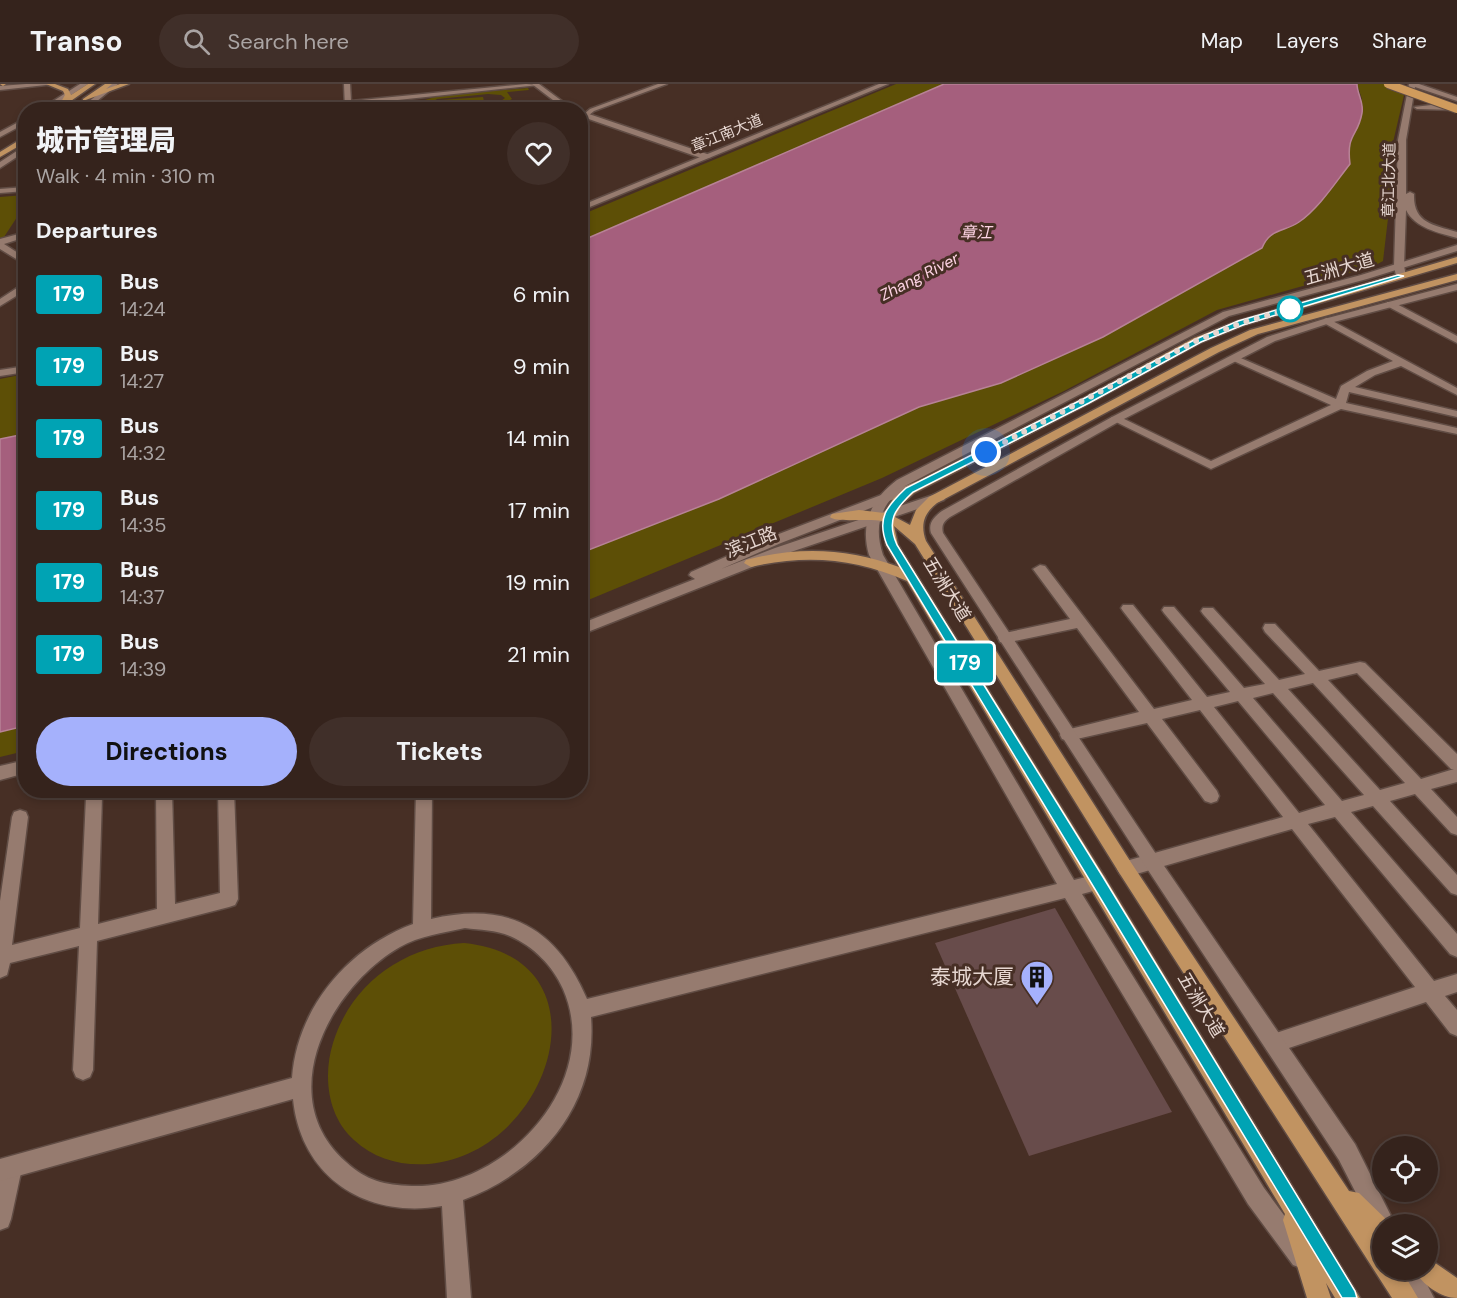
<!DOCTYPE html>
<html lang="en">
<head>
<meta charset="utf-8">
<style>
	body { margin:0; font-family:"DM Sans","Noto Sans SC",sans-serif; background:#402f29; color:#f1f3f6; height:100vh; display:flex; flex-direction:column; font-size:22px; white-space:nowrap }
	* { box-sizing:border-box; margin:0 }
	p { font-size:20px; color:#aaa4a3 }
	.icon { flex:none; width:33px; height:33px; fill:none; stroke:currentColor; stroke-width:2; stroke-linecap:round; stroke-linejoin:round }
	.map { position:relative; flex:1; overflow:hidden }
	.side { position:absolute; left:18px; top:18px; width:570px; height:696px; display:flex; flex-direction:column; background:#35231c; border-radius:24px; box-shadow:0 3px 9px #0003,0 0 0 2px #4f403b }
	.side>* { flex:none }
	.badge { padding:0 12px; border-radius:4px; font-size:21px; line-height:39px }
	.buttons { position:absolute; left:1372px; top:1052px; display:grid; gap:12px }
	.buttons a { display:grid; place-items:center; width:66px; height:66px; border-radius:50%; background:#35231c; box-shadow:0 3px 9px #0003,0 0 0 2px #4f403b; font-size:30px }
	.you { position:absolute; width:30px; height:30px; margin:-15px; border:4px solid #fff; border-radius:50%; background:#1a73e8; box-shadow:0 0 0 9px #1a73e833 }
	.map>.badge { position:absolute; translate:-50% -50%; box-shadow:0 0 0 3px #fff }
	h2 { padding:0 18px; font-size:22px; line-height:54px }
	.round { display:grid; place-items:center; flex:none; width:63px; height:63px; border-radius:32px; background:#402f29 }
	.summary { display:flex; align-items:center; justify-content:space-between; height:102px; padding:0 18px }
	h1 { font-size:28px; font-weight:800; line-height:45px }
	.primary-button { display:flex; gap:12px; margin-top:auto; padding:12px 18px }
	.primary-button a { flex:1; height:69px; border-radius:36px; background:#a5b1fc; color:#111; font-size:24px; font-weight:800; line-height:69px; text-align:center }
	.primary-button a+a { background:#402f29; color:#f1f3f6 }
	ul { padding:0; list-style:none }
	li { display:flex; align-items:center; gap:18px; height:72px; padding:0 18px }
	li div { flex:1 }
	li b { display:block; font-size:22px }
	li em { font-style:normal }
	li .badge { min-width:66px; font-weight:700; text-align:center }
	header { display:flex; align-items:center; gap:36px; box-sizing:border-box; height:84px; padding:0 30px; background:#35231c; border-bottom:2px solid #4f403b }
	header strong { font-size:28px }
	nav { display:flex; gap:33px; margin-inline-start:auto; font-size:21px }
	.search { width:420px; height:54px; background:#402f29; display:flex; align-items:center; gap:15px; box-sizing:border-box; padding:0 21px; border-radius:33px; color:#aaa4a3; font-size:22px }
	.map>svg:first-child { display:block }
	.green { fill:#5d4f06; fill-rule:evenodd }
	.water { fill:#a55f7d; stroke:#b88396; stroke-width:1.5 }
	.building { fill:#684c4b }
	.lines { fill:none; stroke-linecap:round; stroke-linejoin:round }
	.minor-casing { stroke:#604c44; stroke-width:3 }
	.tertiary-casing { stroke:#604c44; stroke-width:3 }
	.secondary-casing { stroke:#604c44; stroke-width:3 }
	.primary-casing { stroke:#604c44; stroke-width:3 }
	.minor { fill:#967b6f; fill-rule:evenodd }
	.tertiary { fill:#967b6f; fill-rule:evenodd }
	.secondary { fill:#967b6f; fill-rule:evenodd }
	.primary { fill:#c19361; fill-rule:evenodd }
	.trunk-bridge-casing { stroke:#604c44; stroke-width:10; stroke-linecap:butt }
	.trunk-bridge { stroke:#d09b5c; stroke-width:8 }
	.line { fill:#00a3b4; stroke:#fff; stroke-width:1.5 }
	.walk { stroke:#e6d6d0; stroke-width:6; stroke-dasharray:0 10.8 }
	.stop-dot { fill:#fff; stroke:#00a3b4; stroke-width:3 }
	.labels { text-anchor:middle; stroke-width:6; stroke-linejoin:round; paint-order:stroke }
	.far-street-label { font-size:15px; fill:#e6d6d0; stroke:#472f25 }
	.far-water-label { font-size:16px; font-style:italic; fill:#fdd3e3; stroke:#472f25 }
	.street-label { font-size:18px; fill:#e6d6d0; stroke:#472f25 }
	.near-poi-label { font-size:21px; fill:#e6d6d0; stroke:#472f25; text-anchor:end }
</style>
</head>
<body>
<header>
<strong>Transo</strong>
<div class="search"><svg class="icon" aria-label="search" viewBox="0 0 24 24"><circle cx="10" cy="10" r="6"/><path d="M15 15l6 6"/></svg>Search here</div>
<nav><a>Map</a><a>Layers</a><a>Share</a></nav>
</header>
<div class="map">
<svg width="1457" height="1214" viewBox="0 0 1457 1214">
	<rect width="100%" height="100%" fill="#472f25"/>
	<g class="green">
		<path d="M896 0H944L581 157V131Z"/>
		<path d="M1357 0H1384L1405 7 1390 71 1391 109 1383 177 1374 182 1217 226 1064 307 882 394 581 519V469L719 415 919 323 1001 299 1103 253 1262 164C1270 144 1284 148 1299 138 1318 125 1336 98 1350 80L1347 62 1362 15Z"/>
		<path d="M528 4 529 6 507 8 512 15 499 22 502 25 426 26 421 22 425 16 438 12ZM488 10 501 11 505 14 498 19 485 21 483 13 441 16 442 25 429 21 437 15Z"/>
		<path d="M25 111V121L4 153 0 155V113Z"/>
		<path d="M25 290V350L0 355V295Z"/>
		<path d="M25 642V667L0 673V648Z"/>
		<path d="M464 859C613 874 552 1069 429 1080 400 1082 375 1075 354 1056 327 1032 323 991 333 959 351 900 404 862 464 859Z"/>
	</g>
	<g class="water">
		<path d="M944 0H1357C1357 10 1364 18 1362 29 1358 53 1346 49 1350 80 1335 99 1319 124 1299 138 1285 148 1270 144 1262 164L1103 253 1001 299 919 323 719 415 581 469V157Z"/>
		<path d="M25 350V642L0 648V355Z"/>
	</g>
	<path class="building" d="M1055 824 1172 1028 1029 1072 935 859Z"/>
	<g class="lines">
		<defs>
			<g id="minor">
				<path d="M344 0H350L351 17 526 0 539 1 351 21V26H345Z"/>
				<path d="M658 0H667L594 27 588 32 583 31 590 25Z"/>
				<path d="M26 148V153L4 160 26 174V181L0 165V155Z"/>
				<path d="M26 198V206L0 222V215Z"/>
				<path d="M1387 218H1393L1457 252V259L1387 222Z"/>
				<path d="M1327 234 1457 304V311L1401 282 1375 291 1355 303 1457 327V333L1349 308 1346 319 1457 344V350L1341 325 1211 385 1110 335 1112 333H1120L1211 377 1331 321 1227 274 1236 272 1336 315 1341 302 1367 287 1393 277 1324 239V235Z"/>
				<path d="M1040 481 1045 482 1154 625 1192 616 1123 527 1121 524 1123 521H1133L1207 613 1230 608 1164 529 1162 526 1164 523H1174L1244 604 1265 600 1203 530 1201 527 1203 524H1213L1279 596 1305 590 1265 548 1263 544 1265 540H1275L1319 587 1360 578 1365 579 1457 670V698L1431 705 1457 733V751L1451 749 1415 710 1390 717 1457 791V811L1451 809 1373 722 1351 728 1457 850V873L1450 870 1335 733 1308 740 1434 897 1457 890V908L1445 912 1457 926V952L1450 949 1426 918 1274 969 1267 966 1264 959 1267 952 1415 903 1292 745 1126 793 1120 790 1117 785 1120 780 1126 777 1283 733 1200 626 1162 635 1217 707 1219 712 1217 717 1211 719 1205 717 1147 639 1068 657 1062 655 1060 651 1062 647 1139 628 1077 544 1005 559 1000 558 998 554 1000 550 1070 535 1033 485ZM1357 589 1451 685H1454L1421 695 1328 596ZM1313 599 1405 699 1380 706 1288 605ZM1273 609 1364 711 1342 717 1253 614ZM1238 617 1325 721 1299 729 1214 623Z"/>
				<path d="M93 706 100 708 102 713 98 840 157 825 156 706H172L175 820 220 809 218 706H234L238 815 235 821 229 823 97 857 93 986 90 993 83 996 76 993 73 986 79 862 10 879 7 891 0 894V817L12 733 14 728 20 726 26 728 28 733 12 861 80 844 86 713 88 708Z"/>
				<path d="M11 1073 19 1076 22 1084 11 1135 8 1143 0 1146V1085L3 1076Z"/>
			</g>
			<g id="tertiary">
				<path d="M26 0H55L0 6V2Z"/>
				<path d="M80 0H88L48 26H39Z"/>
				<path d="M111 0H118L86 26H78Z"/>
				<path d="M532 0H539L574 26H566Z"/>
				<path d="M580 27 710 71 711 73 704 75 580 32Z"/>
				<path d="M26 34V39L0 53V48Z"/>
				<path d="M26 61V67L0 84V78Z"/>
				<path d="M26 103V107L0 109V105Z"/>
				<path d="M1457 161V167L1367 195 1229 232 905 402C881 420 873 441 883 471L1074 796 1098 790 1104 792 1107 798 1104 804 1082 810 1264 1104 1309 1165 1312 1173 1309 1181 1301 1184 1293 1181 1248 1120 1065 814 591 933C598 1020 541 1087 463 1116L471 1214H447L442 1122C366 1135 301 1094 293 1015L0 1097V1075L292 994C297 924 348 864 413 840L416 706H432L431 835C508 817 556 843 587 915L1057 800 869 471C860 439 871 416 897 396L1223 228 1361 191ZM465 844C480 846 496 846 510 852 533 862 553 882 563 905 604 998 505 1105 412 1102 384 1101 367 1097 346 1078 272 1013 329 904 400 863 419 852 443 849 465 844Z"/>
				<path d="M1457 200V206L1330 239 1275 257 1120 337 950 433C944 437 941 441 943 449L1158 773 1355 1060 1395 1140H1383V1151L1376 1148 1339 1076 1146 783 931 449C928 439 934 433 942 427L1112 333 1267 253 1324 235Z"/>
				<path d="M1395 1185H1419L1434 1214H1409Z"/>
			</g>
			<g id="secondary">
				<path d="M879 0H888L580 127V122Z"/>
				<path d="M1409 0H1419L1457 13V17L1415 3 1406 56V110L1410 108 1414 110C1413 139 1433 141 1457 148V154C1439 149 1415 144 1406 126L1404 182 1406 192 1401 195 1396 192 1394 182 1398 56Z"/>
				<path d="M1440 20 1457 22V26L1417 25 1414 23Z"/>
				<path d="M26 282V288L0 292V286Z"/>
				<path d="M918 397 924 401 922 404 781 459 721 485 775 464 936 410H944L946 413 944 416 785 470 580 551V540L695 495 689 491 691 488 771 453Z"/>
				<path d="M26 676V689L0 696V682Z"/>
			</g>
			<g id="primary">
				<path d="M0 0H6L3 2Z"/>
				<path d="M46 0H55L68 5 71 11 88 0H95L58 26H50L61 18 65 11 63 7Z"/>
				<path d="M105 0H112L106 5 120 0H129L83 17V15Z"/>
				<path d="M26 52V58L0 73V68Z"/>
				<path d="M1457 173V179L1244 241 1202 258 1090 319 914 409 902 420 895 433 910 441 916 426 929 413 1211 264 1250 246 1457 190V196L1258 250 1219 268 937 419C924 429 920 441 926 457L1132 780 1349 1107 1359 1109 1391 1140H1383V1185H1401L1418 1214H1392L1120 790 915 460 894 442 898 461 1104 792 1360 1214H1335L1326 1199 1331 1214H1307L1283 1136 1285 1130 907 497C855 474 806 470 751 483L744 479 746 476C798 462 848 464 899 483L886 461 882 437C869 434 836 439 830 433L832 430 859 426 884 429 893 415 906 403 1082 315 1194 254 1238 237Z"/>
				<path d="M1428 1174 1457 1194V1214C1441 1214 1421 1200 1414 1185H1428Z"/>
			</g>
		</defs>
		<use href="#minor" class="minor-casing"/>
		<use href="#tertiary" class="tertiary-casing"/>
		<use href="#secondary" class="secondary-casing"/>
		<use href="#primary" class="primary-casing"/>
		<use href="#minor" class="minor"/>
		<use href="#tertiary" class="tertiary"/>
		<use href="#secondary" class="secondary"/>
		<use href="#primary" class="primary"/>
		<defs>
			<path id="trunk-bridge" d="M1388 0 1457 25"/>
		</defs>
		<use href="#trunk-bridge" class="trunk-bridge-casing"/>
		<use href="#trunk-bridge" class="trunk-bridge"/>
	</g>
	<path class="line" d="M1398 191 1404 192 1243 241 1201 258 1089 319 913 408C895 425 886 436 897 461L1103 793 1355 1207 1357 1214H1342L1093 802 887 461C876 434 887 422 906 404L1083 315 1196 255 1238 237Z"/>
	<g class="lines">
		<path class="walk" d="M986 368 1198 256 1241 239 1290 225"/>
	</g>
	<defs>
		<symbol id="building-pin" viewBox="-11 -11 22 30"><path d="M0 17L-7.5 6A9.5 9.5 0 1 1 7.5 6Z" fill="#a5b1fc" stroke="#472f25"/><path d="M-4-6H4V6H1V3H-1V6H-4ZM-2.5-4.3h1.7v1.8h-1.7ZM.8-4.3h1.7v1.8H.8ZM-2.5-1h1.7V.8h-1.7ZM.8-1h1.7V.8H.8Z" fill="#111"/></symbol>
	</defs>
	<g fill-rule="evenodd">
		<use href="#building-pin" x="1018" y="874" width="38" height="52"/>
	</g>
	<circle class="stop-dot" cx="1290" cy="225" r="12"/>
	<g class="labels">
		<g class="far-street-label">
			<text transform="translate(727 49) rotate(-22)" y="5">章江南大道</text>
			<text transform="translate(1389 96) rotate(-89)" y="5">章江北大道</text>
		</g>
		<g class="far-water-label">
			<text x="976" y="154">章江</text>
			<text transform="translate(919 192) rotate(-27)" y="6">Zhang River</text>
		</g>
		<g class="street-label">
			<text transform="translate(1339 185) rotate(-16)" y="6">五洲大道</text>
			<text transform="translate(751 458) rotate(-22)" y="6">滨江路</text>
			<text transform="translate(947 505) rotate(58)" y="6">五洲大道</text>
			<text transform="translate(1201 921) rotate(59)" y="6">五洲大道</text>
		</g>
		<g class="near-poi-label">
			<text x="1014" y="900">泰城大厦</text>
		</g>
	</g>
</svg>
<div class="buttons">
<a><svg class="icon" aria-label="locate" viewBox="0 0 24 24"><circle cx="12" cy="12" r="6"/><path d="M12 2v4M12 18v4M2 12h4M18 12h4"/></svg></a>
<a><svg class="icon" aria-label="layers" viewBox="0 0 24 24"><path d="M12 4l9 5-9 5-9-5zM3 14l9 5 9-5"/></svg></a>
</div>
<div class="you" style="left:986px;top:368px"></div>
<b class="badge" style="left:965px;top:579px;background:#00a3b4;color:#fff">179</b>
<section class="side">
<div class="summary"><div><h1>城市管理局</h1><p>Walk · 4 min · 310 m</p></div><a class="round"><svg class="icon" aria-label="heart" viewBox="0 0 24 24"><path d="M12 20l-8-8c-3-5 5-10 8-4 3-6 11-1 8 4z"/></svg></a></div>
<h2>Departures</h2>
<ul>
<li><span class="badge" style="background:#00a3b4;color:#fff">179</span><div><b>Bus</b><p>14:24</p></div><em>6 min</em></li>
<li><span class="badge" style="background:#00a3b4;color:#fff">179</span><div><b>Bus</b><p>14:27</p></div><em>9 min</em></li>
<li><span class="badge" style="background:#00a3b4;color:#fff">179</span><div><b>Bus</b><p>14:32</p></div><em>14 min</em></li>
<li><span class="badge" style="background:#00a3b4;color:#fff">179</span><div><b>Bus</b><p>14:35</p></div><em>17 min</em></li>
<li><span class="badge" style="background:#00a3b4;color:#fff">179</span><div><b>Bus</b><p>14:37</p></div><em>19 min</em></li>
<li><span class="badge" style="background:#00a3b4;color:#fff">179</span><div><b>Bus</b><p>14:39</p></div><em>21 min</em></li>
</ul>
<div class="primary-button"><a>Directions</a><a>Tickets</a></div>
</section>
</div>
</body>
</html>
